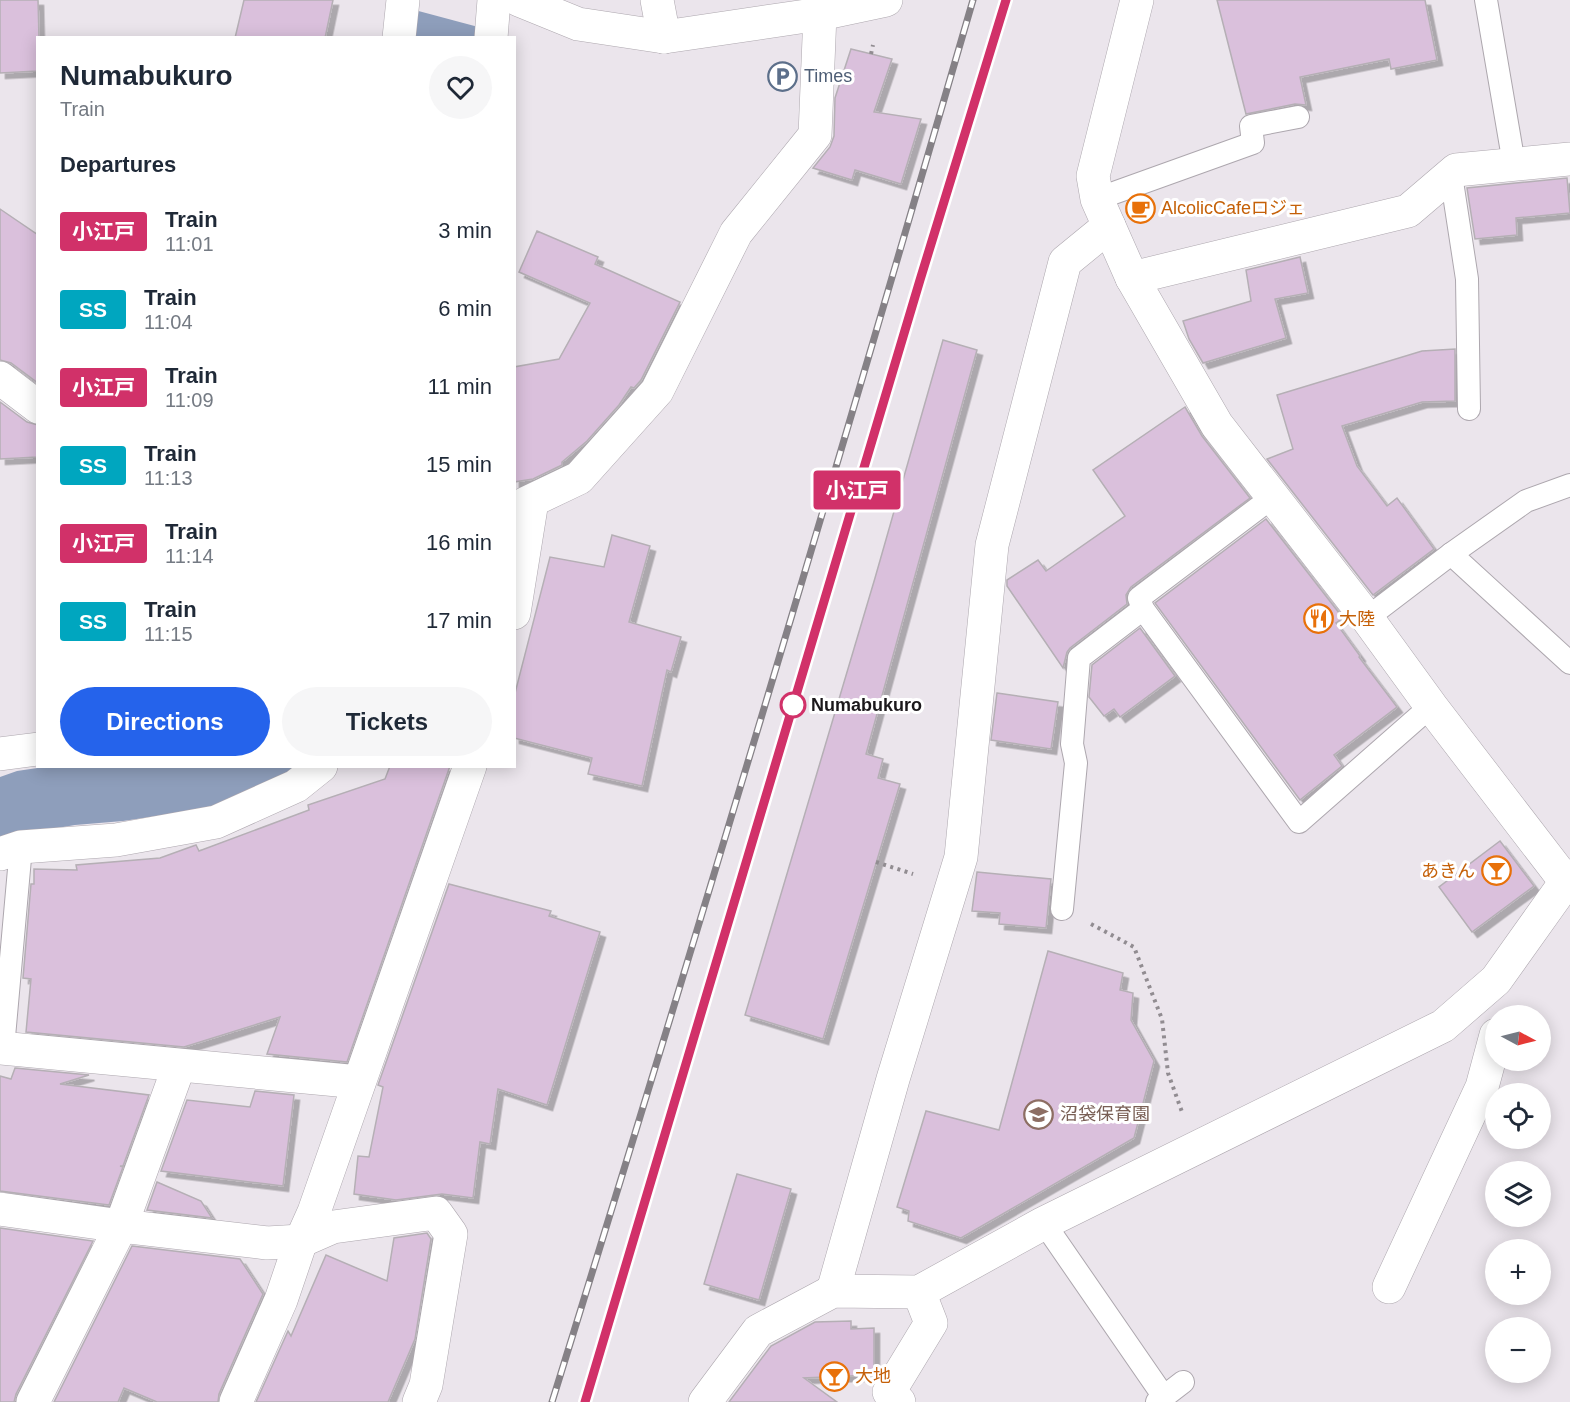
<!DOCTYPE html>
<html lang="en">
<head>
<meta charset="utf-8">
<style>
	body { margin:0; font-family:Helvetica,"Noto Sans JP",sans-serif; background:#f6f6f7; color:#1f2937; height:100vh; display:flex; flex-direction:column; font-size:22px; white-space:nowrap }
	* { box-sizing:border-box; margin:0 }
	p { font-size:20px; color:#747a83 }
	.icon { flex:none; width:33px; height:33px; fill:none; stroke:currentColor; stroke-width:2; stroke-linecap:round; stroke-linejoin:round }
	.map { position:relative; flex:1; overflow:hidden }
	.details { position:absolute; left:36px; top:36px; width:480px; height:732px; display:flex; flex-direction:column; background:#fff; border-radius:0px; box-shadow:0 3px 15px #0003 }
	.details>* { flex:none }
	.badge { padding:0 12px; border-radius:4px; font-size:21px; line-height:39px }
	.needle { width:39px; rotate:97deg }
	.controls { position:absolute; left:1485px; top:1005px; display:grid; gap:12px }
	.controls a { display:grid; place-items:center; width:66px; height:66px; border-radius:50%; background:#fff; box-shadow:0 3px 15px #0003; font-size:30px }
	.map>.badge { position:absolute; translate:-50% -50%; box-shadow:0 0 0 3px #fff }
	h2 { padding:0 24px; font-size:22px; line-height:54px }
	.round { display:grid; place-items:center; flex:none; width:63px; height:63px; border-radius:32px; background:#f6f6f7 }
	.headline { display:flex; align-items:center; justify-content:space-between; height:102px; padding:0 24px }
	h1 { font-size:28px; font-weight:600; line-height:45px }
	.action { display:flex; gap:12px; margin-top:auto; padding:12px 24px }
	.action a { flex:1; height:69px; border-radius:36px; background:#2563eb; color:#fff; font-size:24px; font-weight:600; line-height:69px; text-align:center }
	.action a+a { background:#f6f6f7; color:#1f2937 }
	ul { padding:0; list-style:none }
	li { display:flex; align-items:center; gap:18px; height:78px; padding:0 24px }
	li div { flex:1 }
	li b { display:block; font-size:22px }
	li em { font-style:normal }
	li .badge { min-width:66px; font-weight:700; text-align:center }
	.map>svg:first-child { display:block }
	.water { fill:#8e9ebb }
	.pier { fill:#ebe5ec }
	.building { fill:#dac0dc; stroke:#b5afb5; stroke-width:1.5; filter:url(#shadow) }
	.lines { fill:none; stroke-linecap:round; stroke-linejoin:round }
	.lane-casing { stroke:#ada7ae; stroke-width:24 }
	.street-casing { stroke:#ada7ae; stroke-width:34 }
	.path { stroke:#918c91; stroke-width:4; stroke-dasharray:3 4.5; stroke-linecap:butt }
	.lane { stroke:#fff; stroke-width:22 }
	.street { stroke:#fff; stroke-width:33 }
	.rail-casing { stroke:#858186; stroke-width:7 }
	.rail { stroke:#fff; stroke-width:4.5; stroke-dasharray:14; stroke-linecap:butt }
	.line-casing { stroke:#fff; stroke-width:14 }
	.line { stroke:#d13169; stroke-width:9 }
	.stop-dot { fill:#fff; stroke:#d13169; stroke-width:3 }
	.labels { text-anchor:middle; stroke-width:6; stroke-linejoin:round; paint-order:stroke }
	.service-label { font-size:18px; fill:#4e5e75; stroke:#fff; text-anchor:start }
	.food-label { font-size:18px; fill:#c56008; stroke:#fff; text-anchor:start }
	.stop-label { font-size:18px; font-weight:bold; fill:#1b181b; stroke:#fff; text-anchor:start }
	.education-label { font-size:18px; fill:#785e54; stroke:#fff; text-anchor:start }
</style>
</head>
<body>
<div class="map">
<svg width="1570" height="1402" viewBox="0 0 1570 1402">
	<defs>
		<filter id="shadow"><feDropShadow dx="5.5" dy="5.5" stdDeviation="0" flood-color="#0004"/></filter>
	</defs>
	<rect width="100%" height="100%" fill="#ebe5ec"/>
	<g class="water">
		<path d="M414 0H482L478 37 411 38Z"/>
		<path d="M51 766 299 767 225 806 123 821 75 825 22 834 0 841V777L17 771Z"/>
	</g>
	<path class="pier" d="M411 0H485L482 28 411 9Z"/>
	<g class="building">
		<path d="M0 0H38L39 38H38V71L0 73Z"/>
		<path d="M244 0H333L325 38H235Z"/>
		<path d="M1217 0H1425L1437 60 1391 69 1389 59 1300 77 1306 105 1295 104 1246 114Z"/>
		<path d="M851 49 892 59 874 112 921 119 901 184 855 170 852 180 813 168 830 147 834 136 835 98Z"/>
		<path d="M1567 178 1570 213 1516 218 1517 235 1475 239 1467 188Z"/>
		<path d="M0 209 38 235V383L11 363 0 360Z"/>
		<path d="M537 231 598 257 595 264 680 302 641 380 634 388 631 387 619 405 587 441 562 462V465L533 479 514 482V367L559 359 590 303 519 272Z"/>
		<path d="M1300 257 1308 293 1275 299 1286 338 1203 363 1189 339 1183 321 1251 301 1246 270Z"/>
		<path d="M943 340 977 350 866 754 883 759 878 778 900 784 823 1039 745 1015 875 578Z"/>
		<path d="M1455 349V401L1422 402 1342 426 1357 466 1387 506 1397 498 1434 549 1373 595 1267 459 1293 449 1277 395 1422 351Z"/>
		<path d="M0 402 27 422 38 425V457L0 459Z"/>
		<path d="M1185 407 1202 436 1250 498 1131 587 1126 595 1127 604 1070 648 1067 652 1063 668 1007 586V580L1038 560 1046 571 1125 516 1093 470Z"/>
		<path d="M1266 519 1343 618 1336 623 1360 656 1359 657 1397 707 1334 755 1342 766 1300 800 1155 603Z"/>
		<path d="M612 535 650 546 629 622 681 637 671 672 667 670 642 786 588 774 592 758 514 738V697L550 557 604 567Z"/>
		<path d="M1140 628 1175 676 1120 717 1114 709 1104 716 1089 697 1092 665Z"/>
		<path d="M997 693 1058 702 1051 749 991 740Z"/>
		<path d="M390 766H450L347 1062 267 1054 280 1017 184 1047 26 1032 31 979 23 978 31 884H34V869L77 870 76 865 160 858 196 845 199 851 309 810 308 805 385 779Z"/>
		<path d="M1500 841 1534 886 1472 932 1439 887Z"/>
		<path d="M977 872 1051 879 1046 928 999 924 1000 913 972 911Z"/>
		<path d="M449 884 551 911 549 916 600 932 569 1033 547 1105 498 1089 490 1144 480 1142 473 1198 442 1194 396 1200 354 1194 358 1156 369 1157 383 1087 378 1085Z"/>
		<path d="M1048 951 1123 973 1120 990 1133 993 1131 1020 1154 1061 1134 1138 961 1238 908 1221 909 1211 897 1207 926 1111 999 1130Z"/>
		<path d="M15 1068 89 1075 60 1084 149 1095 123 1166H120L123 1167 109 1205 0 1191V1076L11 1079Z"/>
		<path d="M255 1091 294 1095 283 1186 161 1171 187 1100 250 1107Z"/>
		<path d="M737 1174 791 1189 759 1300 704 1284Z"/>
		<path d="M157 1182 201 1201 212 1218 147 1210Z"/>
		<path d="M0 1228 93 1241 16 1394 14 1402H0Z"/>
		<path d="M427 1233 431 1239 415 1339 388 1402H256L288 1331 291 1336 326 1255 387 1281 394 1238Z"/>
		<path d="M132 1246 240 1259 263 1294 219 1394 218 1402H157L124 1388 118 1402H54Z"/>
		<path d="M851 1321V1329L874 1328V1375L804 1378 837 1402H729L771 1346 815 1322Z"/>
	</g>
	<g class="lines">
		<defs>
			<g id="lane">
				<path d="M1486 0 1514 164"/>
				<path d="M1451 175 1467 279 1469 409"/>
				<path d="M1097 199 1253 143 1251 126 1298 117"/>
				<path d="M1274 496 1139 598 1143 609 1299 822 1431 706"/>
				<path d="M1451 554 1570 663"/>
				<path d="M1367 618 1451 554 1526 501 1570 485"/>
				<path d="M1062 909 1076 763 1072 744 1079 658 1143 609"/>
				<path d="M3 1048 21 847"/>
				<path d="M1044 1223 1164 1397"/>
				<path d="M1157 1402 1183 1382"/>
			</g>
			<g id="street">
				<path d="M519 0 578 24 664 37 820 14 886 0"/>
				<path d="M657 0 664 37"/>
				<path d="M1137 0 1093 176 1097 199 1132 278 1217 425 1367 618 1431 706 1566 882 1570 886"/>
				<path d="M399 38 403 0"/>
				<path d="M491 38 494 0"/>
				<path d="M1132 278 1408 211 1456 170 1570 159"/>
				<path d="M0 378 38 407"/>
				<path d="M514 509 579 478 657 391 736 233 815 135 820 14"/>
				<path d="M514 613 532 501"/>
				<path d="M0 754 38 749"/>
				<path d="M0 854 21 847 116 840 216 822 296 786 321 766"/>
				<path d="M0 1048 359 1082"/>
				<path d="M0 1209 121 1226 267 1243 301 1241 333 1227 436 1213 451 1234 426 1385 419 1402"/>
				<path d="M1389 1287 1482 1087 1496 1035"/>
				<path d="M833 1291 893 1079 961 857 992 545 1065 262 1109 226"/>
				<path d="M33 1402 121 1226 179 1066"/>
				<path d="M236 1402 281 1300 301 1241 314 1212 470 766"/>
				<path d="M705 1402 758 1331 833 1291 919 1292 1044 1223 1443 1026 1496 980 1570 876"/>
				<path d="M899 1402 889 1392 931 1323 919 1292"/>
			</g>
		</defs>
		<use href="#lane" class="lane-casing"/>
		<use href="#street" class="street-casing"/>
		<g class="path">
			<path d="M871 54 873 45"/>
			<path d="M876 862 913 874"/>
			<path d="M1091 924 1134 947 1162 1019 1168 1073 1182 1112"/>
		</g>
		<use href="#lane" class="lane"/>
		<use href="#street" class="street"/>
		<defs>
			<g id="rail">
				<path d="M552 1402C697 936 837 469 973 0"/>
				<path d="M585 1402 920 280 1006 0"/>
			</g>
		</defs>
		<use href="#rail" class="rail-casing"/>
		<use href="#rail" class="rail"/>
	</g>
	<g class="lines">
		<defs>
			<path id="line" d="M585 1402 920 280 1006 0"/>
		</defs>
		<use href="#line" class="line-casing"/>
		<use href="#line" class="line"/>
	</g>
	<defs>
		<symbol id="parking-ring" viewBox="-11 -11 22 22"><circle r="9.5" fill="#fff" stroke="#5c6f8a" stroke-width="1.5"/><path d="M-3.5-5.5H1a3.5 3.5 0 0 1 0 7H-1V5.5H-3.5ZM-1-3.4V-.6H.8a1.4 1.4 0 0 0 0-2.8Z" fill="#5c6f8a"/></symbol>
		<symbol id="cafe-ring" viewBox="-11 -11 22 22"><circle r="9.5" fill="#fff" stroke="#e8710a" stroke-width="1.5"/><path d="M-5.5-4.5H6V0H3Q3 3.5 0 3.5H-2.5Q-5.5 3.5-5.5 0ZM3-3.2v2h1.7v-2ZM-6 4.5H4V6H-6Z" fill="#e8710a"/></symbol>
		<symbol id="restaurant-ring" viewBox="-11 -11 22 22"><circle r="9.5" fill="#fff" stroke="#e8710a" stroke-width="1.5"/><path d="M-5-6h1v4h1v-4h1v4h1v-4h1v5L-1.5 .5V6h-2V.5L-5-1ZM5-6V6H3V1.5H1.5Q1.5-4 5-6Z" fill="#e8710a"/></symbol>
		<symbol id="bar-ring" viewBox="-11 -11 22 22"><circle r="9.5" fill="#fff" stroke="#e8710a" stroke-width="1.5"/><path d="M-6-5H6L.8 .8V4.5H3.5V6h-7V4.5H-.8V.8Z" fill="#e8710a"/></symbol>
		<symbol id="school-ring" viewBox="-11 -11 22 22"><circle r="9.5" fill="#fff" stroke="#8d6e63" stroke-width="1.5"/><path d="M0-5L7-2L0 1L-7-2ZM-4 1L0 2.5L4 1V4Q0 6-4 4Z" fill="#8d6e63"/></symbol>
	</defs>
	<g fill-rule="evenodd">
		<use href="#parking-ring" x="766" y="60" width="33" height="33"/>
		<use href="#cafe-ring" x="1124" y="192" width="33" height="33"/>
		<use href="#restaurant-ring" x="1302" y="602" width="33" height="33"/>
		<use href="#bar-ring" x="1480" y="854" width="33" height="33"/>
		<use href="#school-ring" x="1022" y="1098" width="33" height="33"/>
		<use href="#bar-ring" x="818" y="1360" width="33" height="33"/>
	</g>
	<circle class="stop-dot" cx="793" cy="705" r="12"/>
	<g class="labels">
		<g class="service-label">
			<text x="804" y="82">Times</text>
		</g>
		<g class="food-label">
			<text x="1161" y="214">AlcolicCafeロジェ</text>
			<text x="1339" y="625">大陸</text>
			<text x="1475" y="877" text-anchor="end">あきん</text>
			<text x="855" y="1382">大地</text>
		</g>
		<g class="stop-label">
			<text x="811" y="711">Numabukuro</text>
		</g>
		<g class="education-label">
			<text x="1060" y="1120">沼袋保育園</text>
		</g>
	</g>
</svg>
<div class="controls">
<a><svg class="needle" viewBox="-14 -14 28 28"><path d="M0-13l5 13h-10z" fill="#e53935"/><path d="M0 13l5-13h-10z" fill="#747a83"/></svg></a>
<a><svg class="icon" aria-label="locate" viewBox="0 0 24 24"><circle cx="12" cy="12" r="6"/><path d="M12 2v4M12 18v4M2 12h4M18 12h4"/></svg></a>
<a><svg class="icon" aria-label="layers" viewBox="0 0 24 24"><path d="M12 4l9 5-9 5-9-5zM3 14l9 5 9-5"/></svg></a>
<a>+</a>
<a>−</a>
</div>
<b class="badge" style="left:857px;top:490px;background:#d13169;color:#fff">小江戸</b>
<section class="details">
<div class="headline"><div><h1>Numabukuro</h1><p>Train</p></div><a class="round"><svg class="icon" aria-label="heart" viewBox="0 0 24 24"><path d="M12 20l-8-8c-3-5 5-10 8-4 3-6 11-1 8 4z"/></svg></a></div>
<h2>Departures</h2>
<ul>
<li><span class="badge" style="background:#d13169;color:#fff">小江戸</span><div><b>Train</b><p>11:01</p></div><em>3 min</em></li>
<li><span class="badge" style="background:#00a6bf;color:#fff">SS</span><div><b>Train</b><p>11:04</p></div><em>6 min</em></li>
<li><span class="badge" style="background:#d13169;color:#fff">小江戸</span><div><b>Train</b><p>11:09</p></div><em>11 min</em></li>
<li><span class="badge" style="background:#00a6bf;color:#fff">SS</span><div><b>Train</b><p>11:13</p></div><em>15 min</em></li>
<li><span class="badge" style="background:#d13169;color:#fff">小江戸</span><div><b>Train</b><p>11:14</p></div><em>16 min</em></li>
<li><span class="badge" style="background:#00a6bf;color:#fff">SS</span><div><b>Train</b><p>11:15</p></div><em>17 min</em></li>
</ul>
<div class="action"><a>Directions</a><a>Tickets</a></div>
</section>
</div>
</body>
</html>
